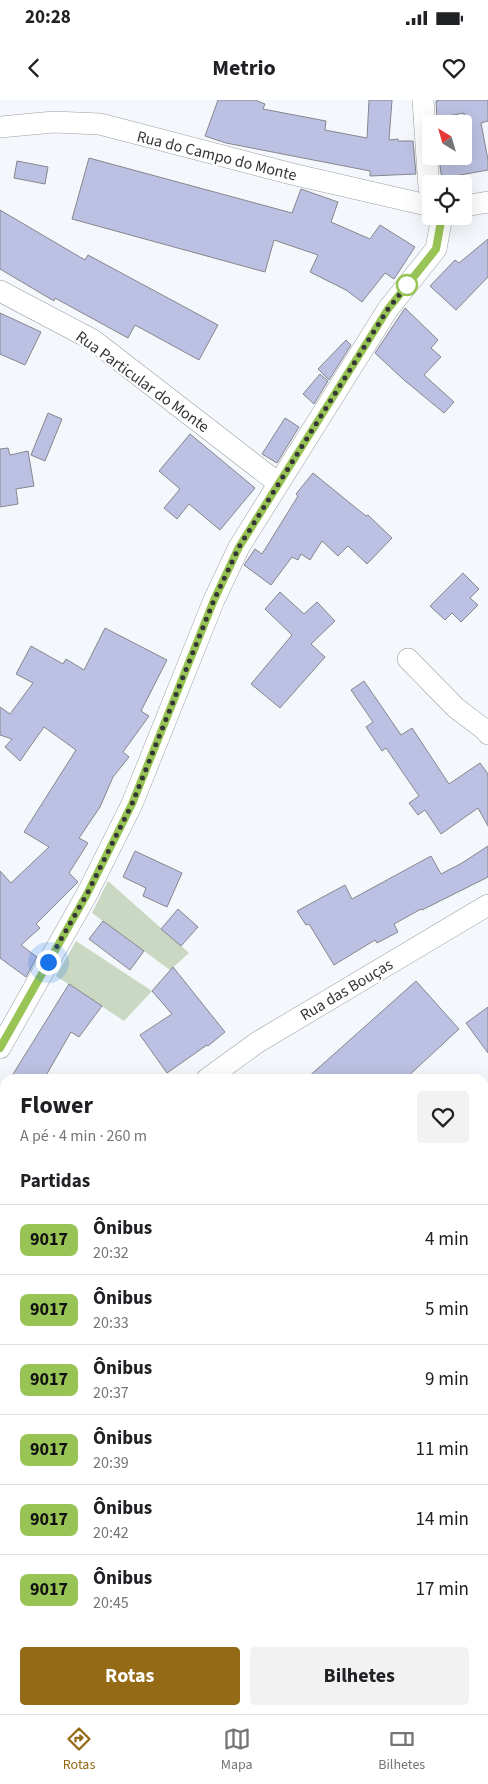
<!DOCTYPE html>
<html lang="pt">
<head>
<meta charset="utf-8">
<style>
	body { margin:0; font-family:"Source Sans 3",sans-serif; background:#f2f2f2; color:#202124; height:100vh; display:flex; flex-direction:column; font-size:19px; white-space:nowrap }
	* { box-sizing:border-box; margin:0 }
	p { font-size:16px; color:#757577 }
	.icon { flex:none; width:28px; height:28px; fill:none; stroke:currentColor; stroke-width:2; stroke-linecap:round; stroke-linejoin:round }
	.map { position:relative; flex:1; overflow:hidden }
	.panel { position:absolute; left:0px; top:974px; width:489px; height:641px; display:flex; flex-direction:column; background:#fff; border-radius:15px 15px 0 0; box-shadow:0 5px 20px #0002 }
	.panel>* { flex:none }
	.badge { padding:0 10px; border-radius:8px; font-size:18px; line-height:32px }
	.needle { width:32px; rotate:323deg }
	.controls { position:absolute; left:422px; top:15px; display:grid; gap:10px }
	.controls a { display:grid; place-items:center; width:50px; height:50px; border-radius:5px; background:#fff; box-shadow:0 5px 20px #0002; font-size:25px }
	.you { position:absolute; width:25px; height:25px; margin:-12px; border:4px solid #fff; border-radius:50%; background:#1a73e8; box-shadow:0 0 0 8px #1a73e833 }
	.map>.badge { position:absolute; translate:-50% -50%; box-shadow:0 0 0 2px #fff }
	h2 { padding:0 20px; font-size:19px; line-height:45px }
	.round { display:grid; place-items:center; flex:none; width:52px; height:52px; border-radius:5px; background:#f2f2f2 }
	.summary { display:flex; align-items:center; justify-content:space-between; height:85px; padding:0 20px }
	h1 { font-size:24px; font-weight:700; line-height:38px }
	.cta { display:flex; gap:10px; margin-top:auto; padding:10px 20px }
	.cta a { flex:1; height:58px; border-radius:5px; background:#956a16; color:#fff; font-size:20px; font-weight:700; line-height:58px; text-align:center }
	.cta a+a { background:#f2f2f2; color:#202124 }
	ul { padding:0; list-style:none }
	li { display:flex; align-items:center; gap:15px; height:70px; padding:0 20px; border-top:1px solid #e0e0e0 }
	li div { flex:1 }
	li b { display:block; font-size:19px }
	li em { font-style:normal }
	li .badge { min-width:55px; font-weight:700; text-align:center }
	.status { display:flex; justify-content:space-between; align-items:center; height:35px; padding:0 25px; background:#fff; direction:ltr }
	.status svg { height:14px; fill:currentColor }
	header { display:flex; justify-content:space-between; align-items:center; height:65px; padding:0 20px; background:#fff; font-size:22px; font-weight:700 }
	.tab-bar { display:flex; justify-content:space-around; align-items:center; height:70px; border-top:1px solid #e0e0e0; background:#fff; font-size:14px; color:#757577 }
	.tab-bar a { display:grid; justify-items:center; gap:2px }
	.tab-bar .on { color:#956a16 }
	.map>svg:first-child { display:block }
	.green { fill:#cad7c2 }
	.building { fill:#bcc0e2; stroke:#86878c }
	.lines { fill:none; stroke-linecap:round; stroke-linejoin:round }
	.minor-casing { stroke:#9b9fa3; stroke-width:22 }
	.minor { stroke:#fff; stroke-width:21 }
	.line-casing { stroke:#fff; stroke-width:11 }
	.line { stroke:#98c455; stroke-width:8 }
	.walk { stroke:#343637; stroke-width:5; stroke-dasharray:0 9 }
	.stop-dot { fill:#fff; stroke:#98c455; stroke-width:2.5 }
	.labels { text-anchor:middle; stroke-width:4.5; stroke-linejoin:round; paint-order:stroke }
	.street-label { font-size:16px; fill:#343637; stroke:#fff }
</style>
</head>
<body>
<div class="status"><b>20:28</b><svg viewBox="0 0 49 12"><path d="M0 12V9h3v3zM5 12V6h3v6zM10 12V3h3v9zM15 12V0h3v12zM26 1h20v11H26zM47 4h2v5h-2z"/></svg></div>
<header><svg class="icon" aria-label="back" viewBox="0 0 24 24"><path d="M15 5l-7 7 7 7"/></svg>Metrio<svg class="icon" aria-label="heart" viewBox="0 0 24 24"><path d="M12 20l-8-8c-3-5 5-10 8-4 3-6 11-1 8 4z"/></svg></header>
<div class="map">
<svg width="488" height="1614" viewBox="0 0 488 1614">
	<rect width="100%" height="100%" fill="#f4f8fc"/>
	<g class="green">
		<path d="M108 781 189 853 170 870 92 813Z"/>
		<path d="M76 841 152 891 124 921 56 876Z"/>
		<path d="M5 1569V1610H44L47 1614H0V1573Z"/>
	</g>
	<g class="building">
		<path d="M218 0H255L265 4 263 9 326 21 325 30 367 38 369 0H392L389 40 398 39V41H413L416 74 370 76V71L226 43 205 36Z"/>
		<path d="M440 0H488V21L481 23 488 60V70L443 78 442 74H441L439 56H464V13L437 18 436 1Z"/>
		<path d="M89 58 292 113 301 89 338 102 331 122 370 139 380 125 415 147 394 179 385 173 362 202 346 190 310 172 318 155 274 140 265 172 72 119Z"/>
		<path d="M17 61 48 67 45 84 14 78Z"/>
		<path d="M0 110 85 160 88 155 218 225 199 260 135 225 128 238 55 198 54 201 0 169Z"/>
		<path d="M488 139V177L456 210 430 186 455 160 459 163Z"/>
		<path d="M405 208 438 240 431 248 441 257 424 275 454 302 444 313 404 280 375 253Z"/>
		<path d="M0 213 41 232 25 265 0 254Z"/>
		<path d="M346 240 351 245 329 280 318 269Z"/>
		<path d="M320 274 328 281 314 304 303 294Z"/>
		<path d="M48 313 62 319 45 361 31 355Z"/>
		<path d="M285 318 299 327 277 363 262 354Z"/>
		<path d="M190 334 255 388 220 430 189 404 177 419 164 408 180 389 159 371Z"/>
		<path d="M8 348 10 355 28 351 34 386 16 389 18 404 0 407V349Z"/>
		<path d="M313 373 366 416 368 415 392 438 367 464 348 446 338 456 322 441 310 460 301 454 298 460 292 457 271 485 244 465 255 449 262 454 298 396 296 394Z"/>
		<path d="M463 473 479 489 470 498 478 505 461 522 452 513 445 520 430 506Z"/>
		<path d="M280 492 304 514 317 502 335 521 311 544 325 557 280 608 251 584 292 535 265 509Z"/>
		<path d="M105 528 167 560 141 611 149 616 123 652 129 657 113 677 100 707 79 738 88 743 69 773 78 782 36 824 40 828 21 845 37 857 26 877 0 858V771L11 783 49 747 24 732 76 650 44 627 20 661 5 647 12 639 0 635V607L10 614 33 583 16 574 31 546 63 564 66 559 84 570Z"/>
		<path d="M364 581 401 635 412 628 449 684 480 663 488 674V726L478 708 441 734 425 710 418 715 409 703 419 696 386 648 382 651 366 627 373 622 351 590Z"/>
		<path d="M488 746V777L422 810 421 809 394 824 398 832 377 843 375 840 334 865 309 824 306 825 297 811 345 785 352 799 431 756 441 774 462 763Z"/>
		<path d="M135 751 182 773 167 807 143 796 146 788 123 777Z"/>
		<path d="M178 809 198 827 181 846 161 829Z"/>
		<path d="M103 821 144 851 130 870 89 839Z"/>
		<path d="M173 867 225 932 208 946 207 945 167 973 140 935 172 914 152 891Z"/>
		<path d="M416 881 459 929 405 979H306Z"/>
		<path d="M69 884 102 906 79 937 71 932 44 979H10Z"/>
		<path d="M488 907V953L466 923Z"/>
	</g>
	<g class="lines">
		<defs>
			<g id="minor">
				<path d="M423 0 429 88 431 91"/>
				<path d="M0 27 54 22 100 24 292 74 431 106"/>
				<path d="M464 106 488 102"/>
				<path d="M0 191 93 240 278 383"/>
				<path d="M408 559 456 608 485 630 488 634"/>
				<path d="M0 948 87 794 132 704 214 500 239 447 388 209 436 149 442 116"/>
				<path d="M207 979 258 942 488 805"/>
				<path d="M0 1085 5 1089"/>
			</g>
		</defs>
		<use href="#minor" class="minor-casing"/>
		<use href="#minor" class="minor"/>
	</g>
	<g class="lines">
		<defs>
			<path id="line" d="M0 948 87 794 132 704 214 500 239 447 388 209 436 149 442 116"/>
		</defs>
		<use href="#line" class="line-casing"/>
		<use href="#line" class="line"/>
		<path class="walk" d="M48 862 87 794 132 704 214 500 239 447 388 209 412 179 407 185"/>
	</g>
	<circle class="stop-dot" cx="407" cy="185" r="10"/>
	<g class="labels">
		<g class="street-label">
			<text transform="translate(217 55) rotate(14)" y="6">Rua do Campo do Monte</text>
			<text transform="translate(143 281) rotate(36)" y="6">Rua Particular do Monte</text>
			<text transform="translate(346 889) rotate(-31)" y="6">Rua das Bouças</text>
		</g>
	</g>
</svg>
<div class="controls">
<a><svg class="needle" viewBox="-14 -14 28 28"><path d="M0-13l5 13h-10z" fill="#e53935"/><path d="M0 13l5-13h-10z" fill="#757577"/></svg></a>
<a><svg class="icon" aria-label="locate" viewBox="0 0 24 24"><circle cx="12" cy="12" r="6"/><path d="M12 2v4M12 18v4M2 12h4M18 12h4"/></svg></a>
</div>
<div class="you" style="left:48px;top:862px"></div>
<section class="panel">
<div class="summary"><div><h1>Flower</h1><p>A pé · 4 min · 260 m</p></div><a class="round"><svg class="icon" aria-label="heart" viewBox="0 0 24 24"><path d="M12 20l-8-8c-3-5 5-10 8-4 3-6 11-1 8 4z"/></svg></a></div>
<h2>Partidas</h2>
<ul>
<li><span class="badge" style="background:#98c455;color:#111">9017</span><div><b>Ônibus</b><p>20:32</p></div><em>4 min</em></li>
<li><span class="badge" style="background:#98c455;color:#111">9017</span><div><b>Ônibus</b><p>20:33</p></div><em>5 min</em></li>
<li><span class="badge" style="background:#98c455;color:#111">9017</span><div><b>Ônibus</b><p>20:37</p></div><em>9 min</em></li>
<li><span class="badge" style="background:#98c455;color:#111">9017</span><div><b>Ônibus</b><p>20:39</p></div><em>11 min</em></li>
<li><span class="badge" style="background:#98c455;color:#111">9017</span><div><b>Ônibus</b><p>20:42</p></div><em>14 min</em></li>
<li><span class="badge" style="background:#98c455;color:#111">9017</span><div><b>Ônibus</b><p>20:45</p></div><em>17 min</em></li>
</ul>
<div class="cta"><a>Rotas</a><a>Bilhetes</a></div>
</section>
</div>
<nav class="tab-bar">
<a class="on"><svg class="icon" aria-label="directions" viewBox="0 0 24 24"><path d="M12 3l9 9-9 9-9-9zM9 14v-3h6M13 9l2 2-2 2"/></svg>Rotas</a>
<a><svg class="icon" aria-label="map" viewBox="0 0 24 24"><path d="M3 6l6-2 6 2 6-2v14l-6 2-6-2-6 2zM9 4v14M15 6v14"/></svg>Mapa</a>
<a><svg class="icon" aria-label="tickets" viewBox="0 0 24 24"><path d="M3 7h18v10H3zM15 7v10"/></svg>Bilhetes</a>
</nav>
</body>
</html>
